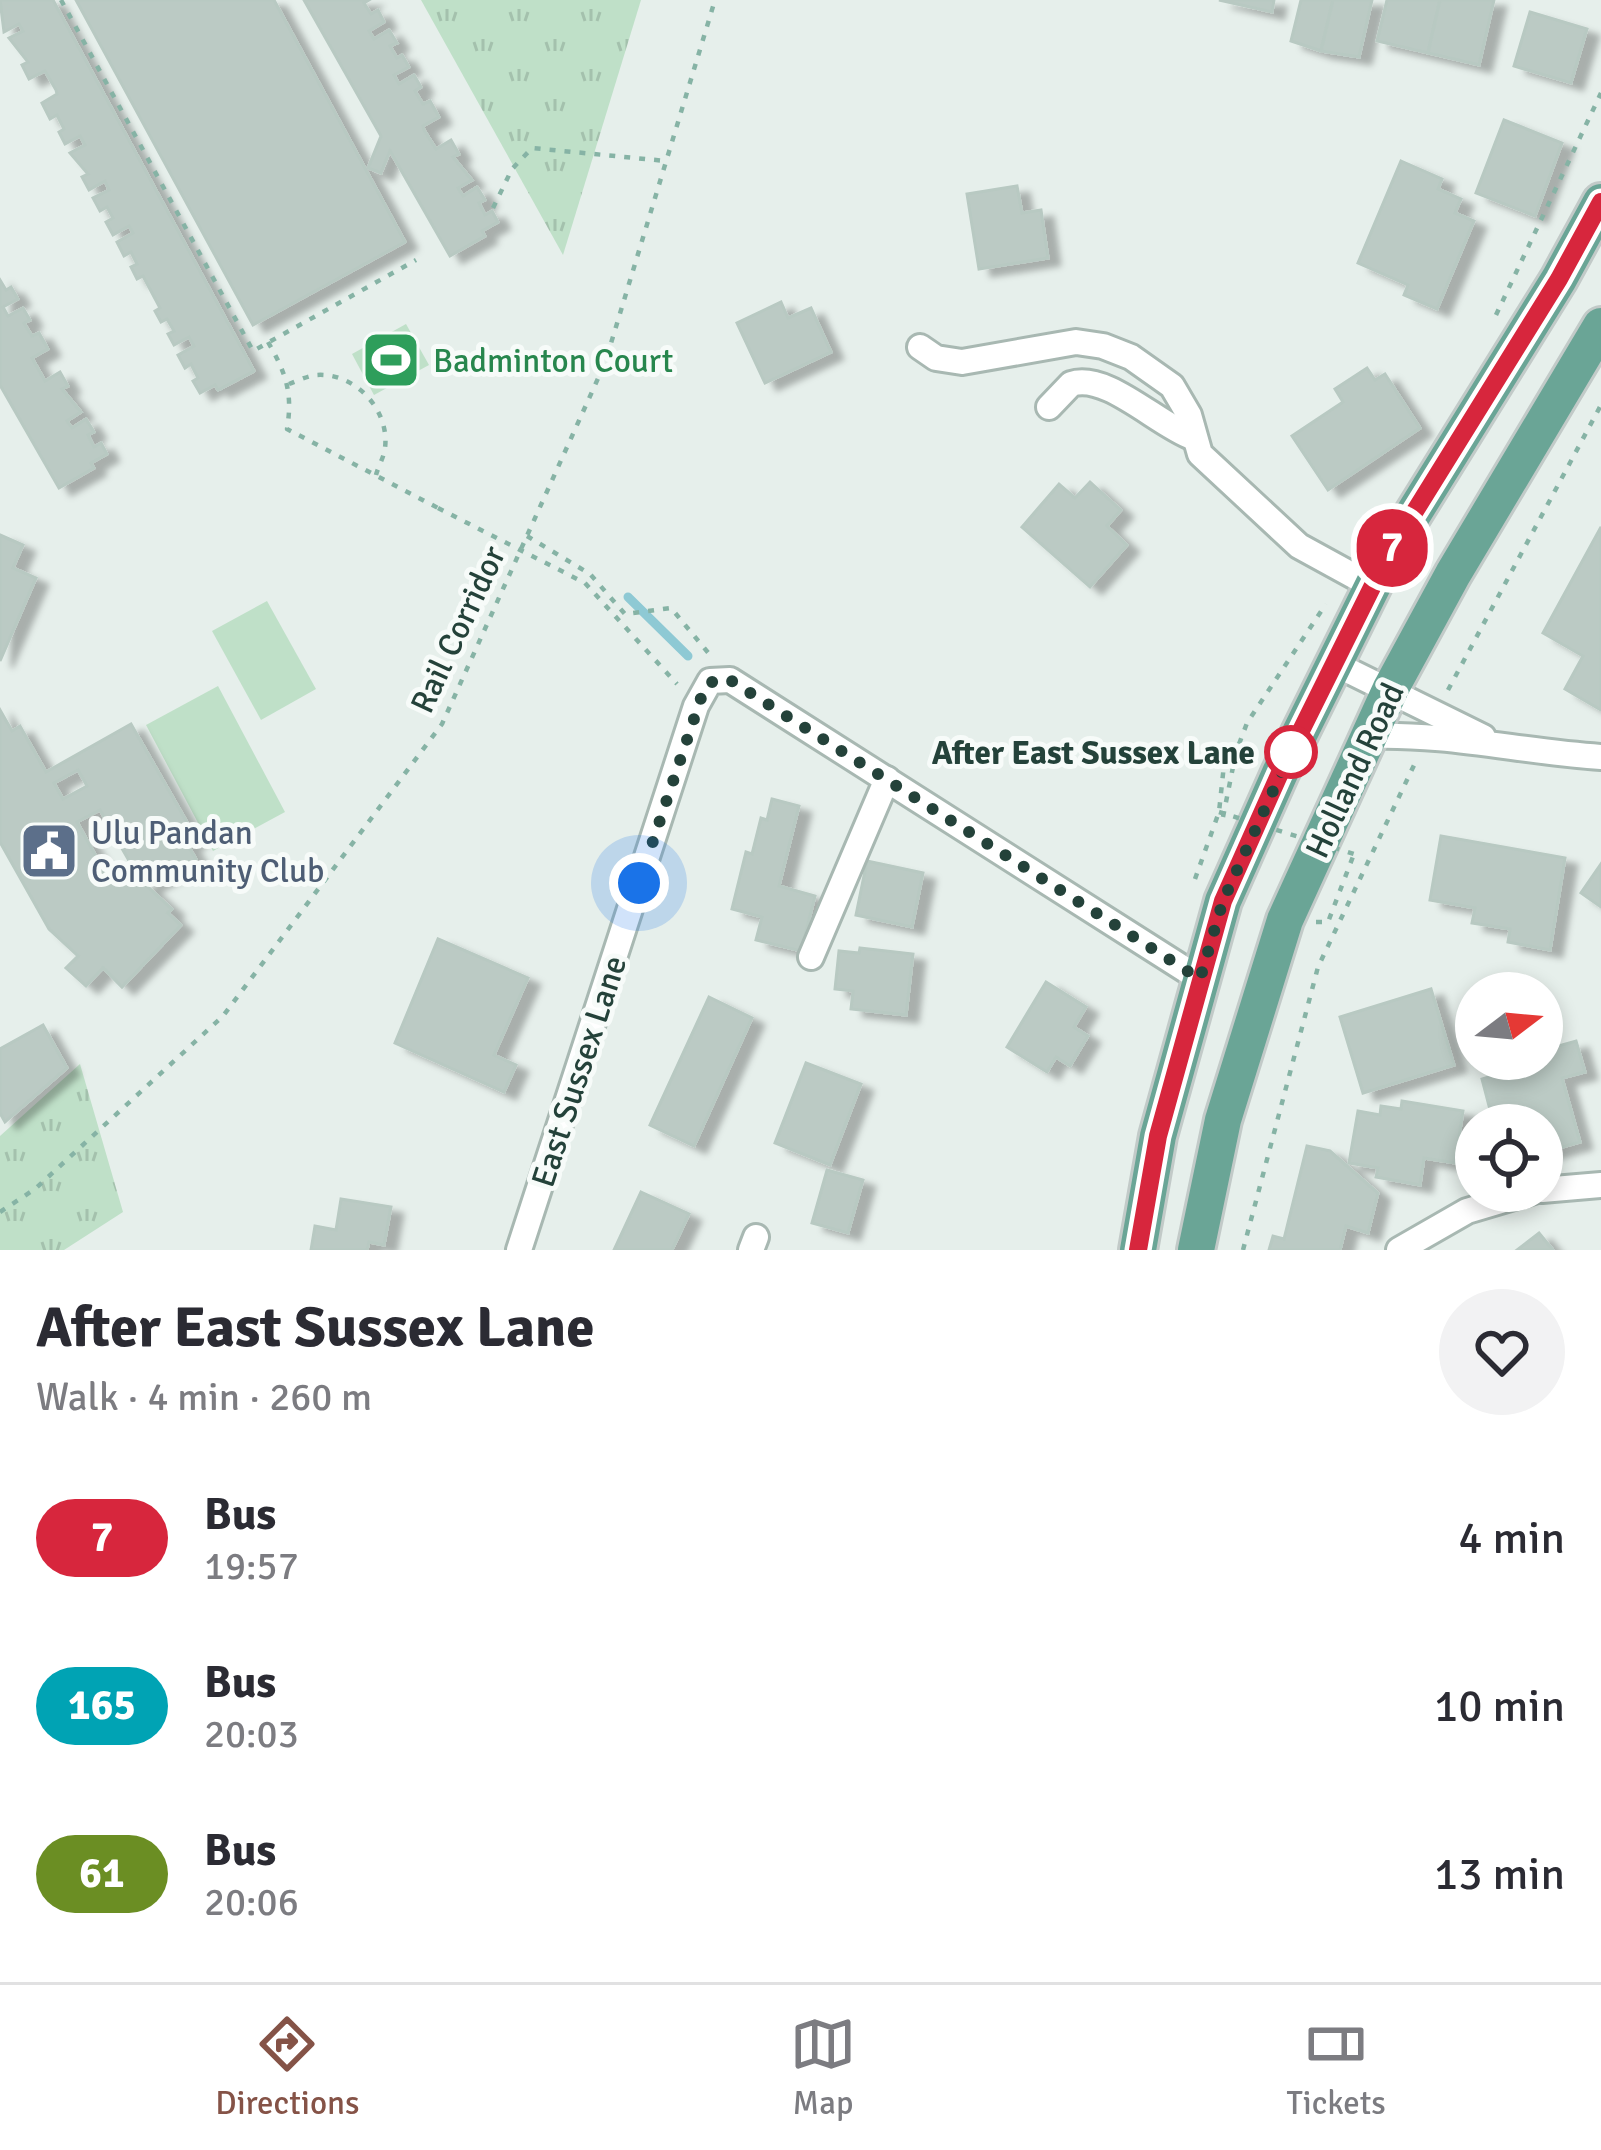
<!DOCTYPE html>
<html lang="en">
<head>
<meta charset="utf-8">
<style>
	body { margin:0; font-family:Signika,sans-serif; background:#f2f2f3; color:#2b2b33; height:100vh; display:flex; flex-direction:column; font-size:45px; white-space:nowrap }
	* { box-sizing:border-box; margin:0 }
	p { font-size:39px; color:#7c7c81 }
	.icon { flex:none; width:66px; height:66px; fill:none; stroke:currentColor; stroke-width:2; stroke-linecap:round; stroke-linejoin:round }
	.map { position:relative; height:1250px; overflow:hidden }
	.details { display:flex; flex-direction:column; background:#fff; flex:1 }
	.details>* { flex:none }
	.badge { padding:0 24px; border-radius:39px; font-size:42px; line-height:78px }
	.needle { width:78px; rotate:74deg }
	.tools { position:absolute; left:1455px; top:972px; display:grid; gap:24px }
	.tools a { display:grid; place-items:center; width:108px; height:108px; border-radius:50%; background:#fff; box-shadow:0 6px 18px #0003; font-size:60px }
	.you { position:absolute; width:60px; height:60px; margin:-30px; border:9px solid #fff; border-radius:50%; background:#1a73e8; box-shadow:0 0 0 18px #1a73e833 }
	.map>.badge { position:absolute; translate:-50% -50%; box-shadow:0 0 0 6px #fff }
	.round { display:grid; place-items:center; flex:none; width:126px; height:126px; border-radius:63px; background:#f2f2f3 }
	.headline { display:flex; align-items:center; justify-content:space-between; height:204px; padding:0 36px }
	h1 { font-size:57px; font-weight:700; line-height:90px }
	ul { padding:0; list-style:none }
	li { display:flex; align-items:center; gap:36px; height:168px; padding:0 36px }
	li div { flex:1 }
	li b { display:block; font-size:45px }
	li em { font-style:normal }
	li .badge { min-width:132px; font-weight:700; text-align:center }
	.menu { display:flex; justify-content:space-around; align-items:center; height:168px; border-top:3px solid #e1e1e2; background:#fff; font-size:33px; color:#7c7c81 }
	.menu a { display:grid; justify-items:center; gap:6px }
	.menu .current { color:#855347 }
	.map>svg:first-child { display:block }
	.grass { fill:url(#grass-tufts) }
	.pitch { fill:#bfe0c8 }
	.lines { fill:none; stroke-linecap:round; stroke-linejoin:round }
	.stream { stroke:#8ec9d4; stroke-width:9 }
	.building { fill:#bbcac4; stroke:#b8c9c2; stroke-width:3; fill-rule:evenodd; filter:url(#shadow) }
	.minor-casing { stroke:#a8b8b2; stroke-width:30 }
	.primary-casing { stroke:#c2cac8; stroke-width:42 }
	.path { stroke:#86b3a5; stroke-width:4.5; stroke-dasharray:6 9; stroke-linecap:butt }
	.minor { stroke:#fff; stroke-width:24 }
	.primary { stroke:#6aa596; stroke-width:36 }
	.path-bridge { stroke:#86b3a5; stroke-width:4.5; stroke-dasharray:6 9; stroke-linecap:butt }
	.line-casing { stroke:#fff; stroke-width:27 }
	.line { stroke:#d7263d; stroke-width:18 }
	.walk { stroke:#24423a; stroke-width:12; stroke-dasharray:0 21.6 }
	.stop-dot { fill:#fff; stroke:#d7263d; stroke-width:6 }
	.labels { text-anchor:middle; stroke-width:10; stroke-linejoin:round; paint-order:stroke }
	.leisure-label { font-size:33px; fill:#27864d; stroke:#f7fbf9; text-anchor:start }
	.street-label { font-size:33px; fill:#24423a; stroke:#f7fbf9 }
	.stop-label { font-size:33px; font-weight:bold; fill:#24423a; stroke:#f7fbf9; text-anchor:end }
	.service-label { font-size:33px; fill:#4e5e75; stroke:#f7fbf9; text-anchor:start }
</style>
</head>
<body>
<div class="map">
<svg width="1601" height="1250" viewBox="0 0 1601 1250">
	<defs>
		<pattern id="grass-tufts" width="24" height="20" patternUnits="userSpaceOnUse" patternTransform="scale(3)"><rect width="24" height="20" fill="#bfe0c8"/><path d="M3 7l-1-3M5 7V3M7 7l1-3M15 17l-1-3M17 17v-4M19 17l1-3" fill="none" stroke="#a4c1ad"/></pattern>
		<filter id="shadow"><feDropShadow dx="12" dy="7" stdDeviation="3" flood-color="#0004"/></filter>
	</defs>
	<rect width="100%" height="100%" fill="#e6efeb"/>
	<g class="grass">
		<path d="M421 0H641L563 255Z"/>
		<path d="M80 1064 123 1212 64 1250H0V1136Z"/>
	</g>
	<g class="pitch">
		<path d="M406 324 429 365 374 395 352 354Z"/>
		<path d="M267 601 316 689 261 720 212 631Z"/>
		<path d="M218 686 285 812 213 851 146 725Z"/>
	</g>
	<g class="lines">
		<path class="stream" d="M628 597 688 656"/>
	</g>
	<g class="building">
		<path d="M0 0H53L254 371 218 390 215 385 200 393 193 381 198 378 191 364 185 368 178 355 194 346 189 337 174 345 168 334 174 331 167 319 161 322 155 311 160 308 143 276 137 279 131 267 137 264 131 252 124 256 117 242 133 233 129 226 113 235 106 222 113 218 107 207 100 211 93 198 109 190 105 181 89 190 82 177 88 174 70 153 85 145 80 136 65 144 59 132 64 129 57 115 50 119 42 103 57 94 56 90 45 71 29 79 22 65 28 62 9 38 23 31 19 24 4 32Z"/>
		<path d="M76 0H274L405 242 253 325Z"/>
		<path d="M304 0H369L364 3 371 14 378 10 384 22 369 31 374 39 389 30 397 43 390 46 397 58 402 55 409 67 394 75 399 84 414 75 421 87 415 91 423 104 430 101 439 117 423 126 424 130 436 149 451 140 459 154 453 157 472 180 458 188 463 196 477 187 485 200 479 203 485 215 492 211 498 222 482 231 485 236 450 256 390 151 381 173 368 168 381 136Z"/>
		<path d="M1219 0H1274L1272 12Z"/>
		<path d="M1301 0H1333L1321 51 1291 41Z"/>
		<path d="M1333 0H1372L1359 57 1321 51Z"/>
		<path d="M1387 0H1440L1428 53 1377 41Z"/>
		<path d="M1440 0H1494L1479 65 1428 53Z"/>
		<path d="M1530 12 1587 29 1571 83 1514 66Z"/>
		<path d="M1504 120 1562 143 1535 216 1476 193Z"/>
		<path d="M1401 161 1442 179 1438 189 1461 199 1455 213 1474 221 1437 309 1404 295 1408 285 1358 263Z"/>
		<path d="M1017 186 1022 213 1041 210 1048 258 979 269 967 194Z"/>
		<path d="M0 280 6 290 11 287 18 299 3 307 8 316 23 308 30 320 24 323 32 336 39 333 48 349 32 358 45 381 60 372 68 386 62 389 81 412 67 421 72 428 86 419 94 432 88 435 94 447 101 443 107 454 91 463 94 468 59 488 0 385Z"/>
		<path d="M781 302 788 318 811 308 831 352 765 383 737 323Z"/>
		<path d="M1367 368 1375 380 1385 374 1420 428 1328 490 1292 436 1343 402 1335 389Z"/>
		<path d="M1090 482 1121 510 1107 526 1127 545 1090 587 1022 527 1059 484 1075 498Z"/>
		<path d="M1601 527V710L1565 689 1583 656 1543 633Z"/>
		<path d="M0 535 23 545 13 568 36 578 0 661Z"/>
		<path d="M0 710 12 731 20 726 46 772 131 724 196 838 187 844 196 859 147 886 172 909 168 913 181 925 122 987 103 968 86 986 66 968 78 956 49 929 0 842ZM78 770 87 786 63 799 54 783ZM100 810 132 866 137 863 147 877 138 886 115 868 108 878 77 822Z"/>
		<path d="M772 799 799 806 779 886 815 896 801 951 756 940 762 917 732 909 746 852 752 854 761 818 767 820Z"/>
		<path d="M1441 836 1565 858 1550 950 1508 942 1510 929 1472 923 1475 908 1430 900Z"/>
		<path d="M867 861 923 873 912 927 856 915Z"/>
		<path d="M1601 864V907L1581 893Z"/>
		<path d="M438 939 528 978 494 1055 516 1065 504 1092 395 1043Z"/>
		<path d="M860 948 913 954 906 1015 851 1009 853 991 835 989 839 951 859 953Z"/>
		<path d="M1046 982 1086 1007 1074 1027 1088 1036 1070 1066 1056 1057 1047 1072 1007 1047Z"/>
		<path d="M1431 989 1454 1065 1363 1093 1340 1017Z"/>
		<path d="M709 997 752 1018 694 1146 650 1125Z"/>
		<path d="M43 1025 67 1068 5 1122 0 1113V1049Z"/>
		<path d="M1576 1041 1585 1072 1562 1078 1580 1142 1542 1153V1125H1494L1482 1079 1547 1060 1544 1050Z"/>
		<path d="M806 1063 861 1084 830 1165 775 1143Z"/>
		<path d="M1402 1101 1463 1111 1455 1163 1424 1158 1420 1185 1376 1177 1378 1168 1349 1163 1358 1111 1380 1115 1381 1106 1401 1109Z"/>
		<path d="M1307 1146 1330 1151 1378 1193 1368 1233 1346 1226 1340 1250H1269L1273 1236 1284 1239Z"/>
		<path d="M827 1170 863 1180 848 1233 812 1223Z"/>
		<path d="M641 1192 689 1214 672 1250H614Z"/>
		<path d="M341 1199 391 1207 384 1245 369 1242 367 1250H311L315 1226 336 1230Z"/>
		<path d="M1539 1233 1553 1250H1517Z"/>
	</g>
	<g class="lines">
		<defs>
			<g id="minor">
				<path d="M920 347 936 358 962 362 1076 342 1103 346 1131 357 1172 386 1189 415 1200 454 1299 546 1372 586"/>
				<path d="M1049 407 1071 384C1106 372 1157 424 1192 437"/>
				<path d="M1335 664 1483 737"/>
				<path d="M1368 736C1447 733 1523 752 1601 757"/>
				<path d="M811 957 887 779"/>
				<path d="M1542 1190 1601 1185"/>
				<path d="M519 1250 696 706 710 681 730 680 1200 979"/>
				<path d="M751 1250 756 1237"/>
				<path d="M1399 1250 1467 1211 1534 1191"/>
			</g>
			<g id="primary">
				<path d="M1138 1250 1158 1136 1223 901 1280 773 1389 553 1559 279 1601 202"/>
				<path d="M1196 1250 1223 1120 1285 920 1391 688 1453 574 1601 326"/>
			</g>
		</defs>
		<use href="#minor" class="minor-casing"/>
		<use href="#primary" class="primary-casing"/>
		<g class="path">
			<path d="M61 0 253 351 416 260"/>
			<path d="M493 208 512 169 532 148 666 161"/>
			<path d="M1496 315 1601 93"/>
			<path d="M268 342C286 373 293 393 287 429L438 508"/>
			<path d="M289 384C297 381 307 376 316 375 355 372 390 410 385 448 384 457 378 467 376 475"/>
			<path d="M527 536 590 574 625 614 671 608 710 655"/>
			<path d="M585 583 677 684"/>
			<path d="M1448 690 1601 405"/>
			<path d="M1223 817 1236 752 1247 723 1326 604"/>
			<path d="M1195 879 1219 812 1225 755 1236 752 1252 759"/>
			<path d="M1316 922H1328L1354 854"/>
			<path d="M0 1212 35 1189 223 1016 442 724 605 363 715 0"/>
			<path d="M1243 1250 1318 967 1416 761"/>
		</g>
		<use href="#minor" class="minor"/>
		<use href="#primary" class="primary"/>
		<g class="path-bridge">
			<path d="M438 508 585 583"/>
			<path d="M1219 812 1354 854"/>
		</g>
	</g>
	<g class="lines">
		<defs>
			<path id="line" d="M1138 1250 1158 1136 1223 901 1280 773 1389 553 1559 279 1601 202"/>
		</defs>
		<use href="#line" class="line-casing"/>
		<use href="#line" class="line"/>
		<path class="walk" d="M639 883 705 686 719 678 730 680 1200 979 1223 901 1298 736 1291 752"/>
	</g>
	<defs>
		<symbol id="stadium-square" viewBox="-11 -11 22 22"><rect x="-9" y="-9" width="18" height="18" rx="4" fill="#2e9e5b" stroke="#f7fbf9"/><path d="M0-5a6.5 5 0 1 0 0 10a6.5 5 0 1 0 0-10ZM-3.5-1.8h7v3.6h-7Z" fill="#fff"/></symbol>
		<symbol id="civic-square" viewBox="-11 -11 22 22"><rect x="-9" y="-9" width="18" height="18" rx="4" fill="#5c6f8a" stroke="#f7fbf9"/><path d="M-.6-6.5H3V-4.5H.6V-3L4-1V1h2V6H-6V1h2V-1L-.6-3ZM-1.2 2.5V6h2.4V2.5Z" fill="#fff"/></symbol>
	</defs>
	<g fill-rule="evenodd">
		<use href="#stadium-square" x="358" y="327" width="66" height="66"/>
		<use href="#civic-square" x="16" y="818" width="66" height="66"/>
	</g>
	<circle class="stop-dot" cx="1291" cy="752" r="24"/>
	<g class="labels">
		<g class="leisure-label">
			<text x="433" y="372">Badminton Court</text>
		</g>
		<g class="street-label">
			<text transform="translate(457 629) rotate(-65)" y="12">Rail Corridor</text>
			<text transform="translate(1354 770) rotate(-65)" y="12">Holland Road</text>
			<text transform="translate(578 1071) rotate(-72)" y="12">East Sussex Lane</text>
		</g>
		<g class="stop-label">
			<text x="1255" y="764">After East Sussex Lane</text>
		</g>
		<g class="service-label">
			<text x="91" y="844">Ulu Pandan<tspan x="91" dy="38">Community Club</tspan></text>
		</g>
	</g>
</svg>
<div class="tools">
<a><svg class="needle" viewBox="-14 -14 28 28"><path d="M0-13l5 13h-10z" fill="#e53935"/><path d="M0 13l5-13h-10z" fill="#7c7c81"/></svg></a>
<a><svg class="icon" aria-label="locate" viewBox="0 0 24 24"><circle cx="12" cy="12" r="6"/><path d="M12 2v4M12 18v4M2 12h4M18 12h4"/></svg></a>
</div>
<div class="you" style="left:639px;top:883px"></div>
<b class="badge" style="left:1392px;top:548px;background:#d7263d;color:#fff">7</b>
</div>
<section class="details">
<div class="headline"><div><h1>After East Sussex Lane</h1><p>Walk · 4 min · 260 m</p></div><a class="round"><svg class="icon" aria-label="heart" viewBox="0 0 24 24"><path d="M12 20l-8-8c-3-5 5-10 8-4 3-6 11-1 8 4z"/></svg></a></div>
<ul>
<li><span class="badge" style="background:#d7263d;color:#fff">7</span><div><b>Bus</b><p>19:57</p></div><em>4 min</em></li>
<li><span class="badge" style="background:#00a3b4;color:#fff">165</span><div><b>Bus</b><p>20:03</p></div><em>10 min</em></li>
<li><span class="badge" style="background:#6b8e23;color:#fff">61</span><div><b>Bus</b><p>20:06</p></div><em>13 min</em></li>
</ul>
</section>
<nav class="menu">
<a class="current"><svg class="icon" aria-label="directions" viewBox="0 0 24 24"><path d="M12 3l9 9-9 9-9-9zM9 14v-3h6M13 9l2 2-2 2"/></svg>Directions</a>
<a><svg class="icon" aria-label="map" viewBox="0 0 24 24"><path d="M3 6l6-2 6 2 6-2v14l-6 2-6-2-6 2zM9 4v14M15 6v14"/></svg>Map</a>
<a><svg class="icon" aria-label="tickets" viewBox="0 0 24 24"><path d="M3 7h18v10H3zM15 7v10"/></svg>Tickets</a>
</nav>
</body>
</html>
